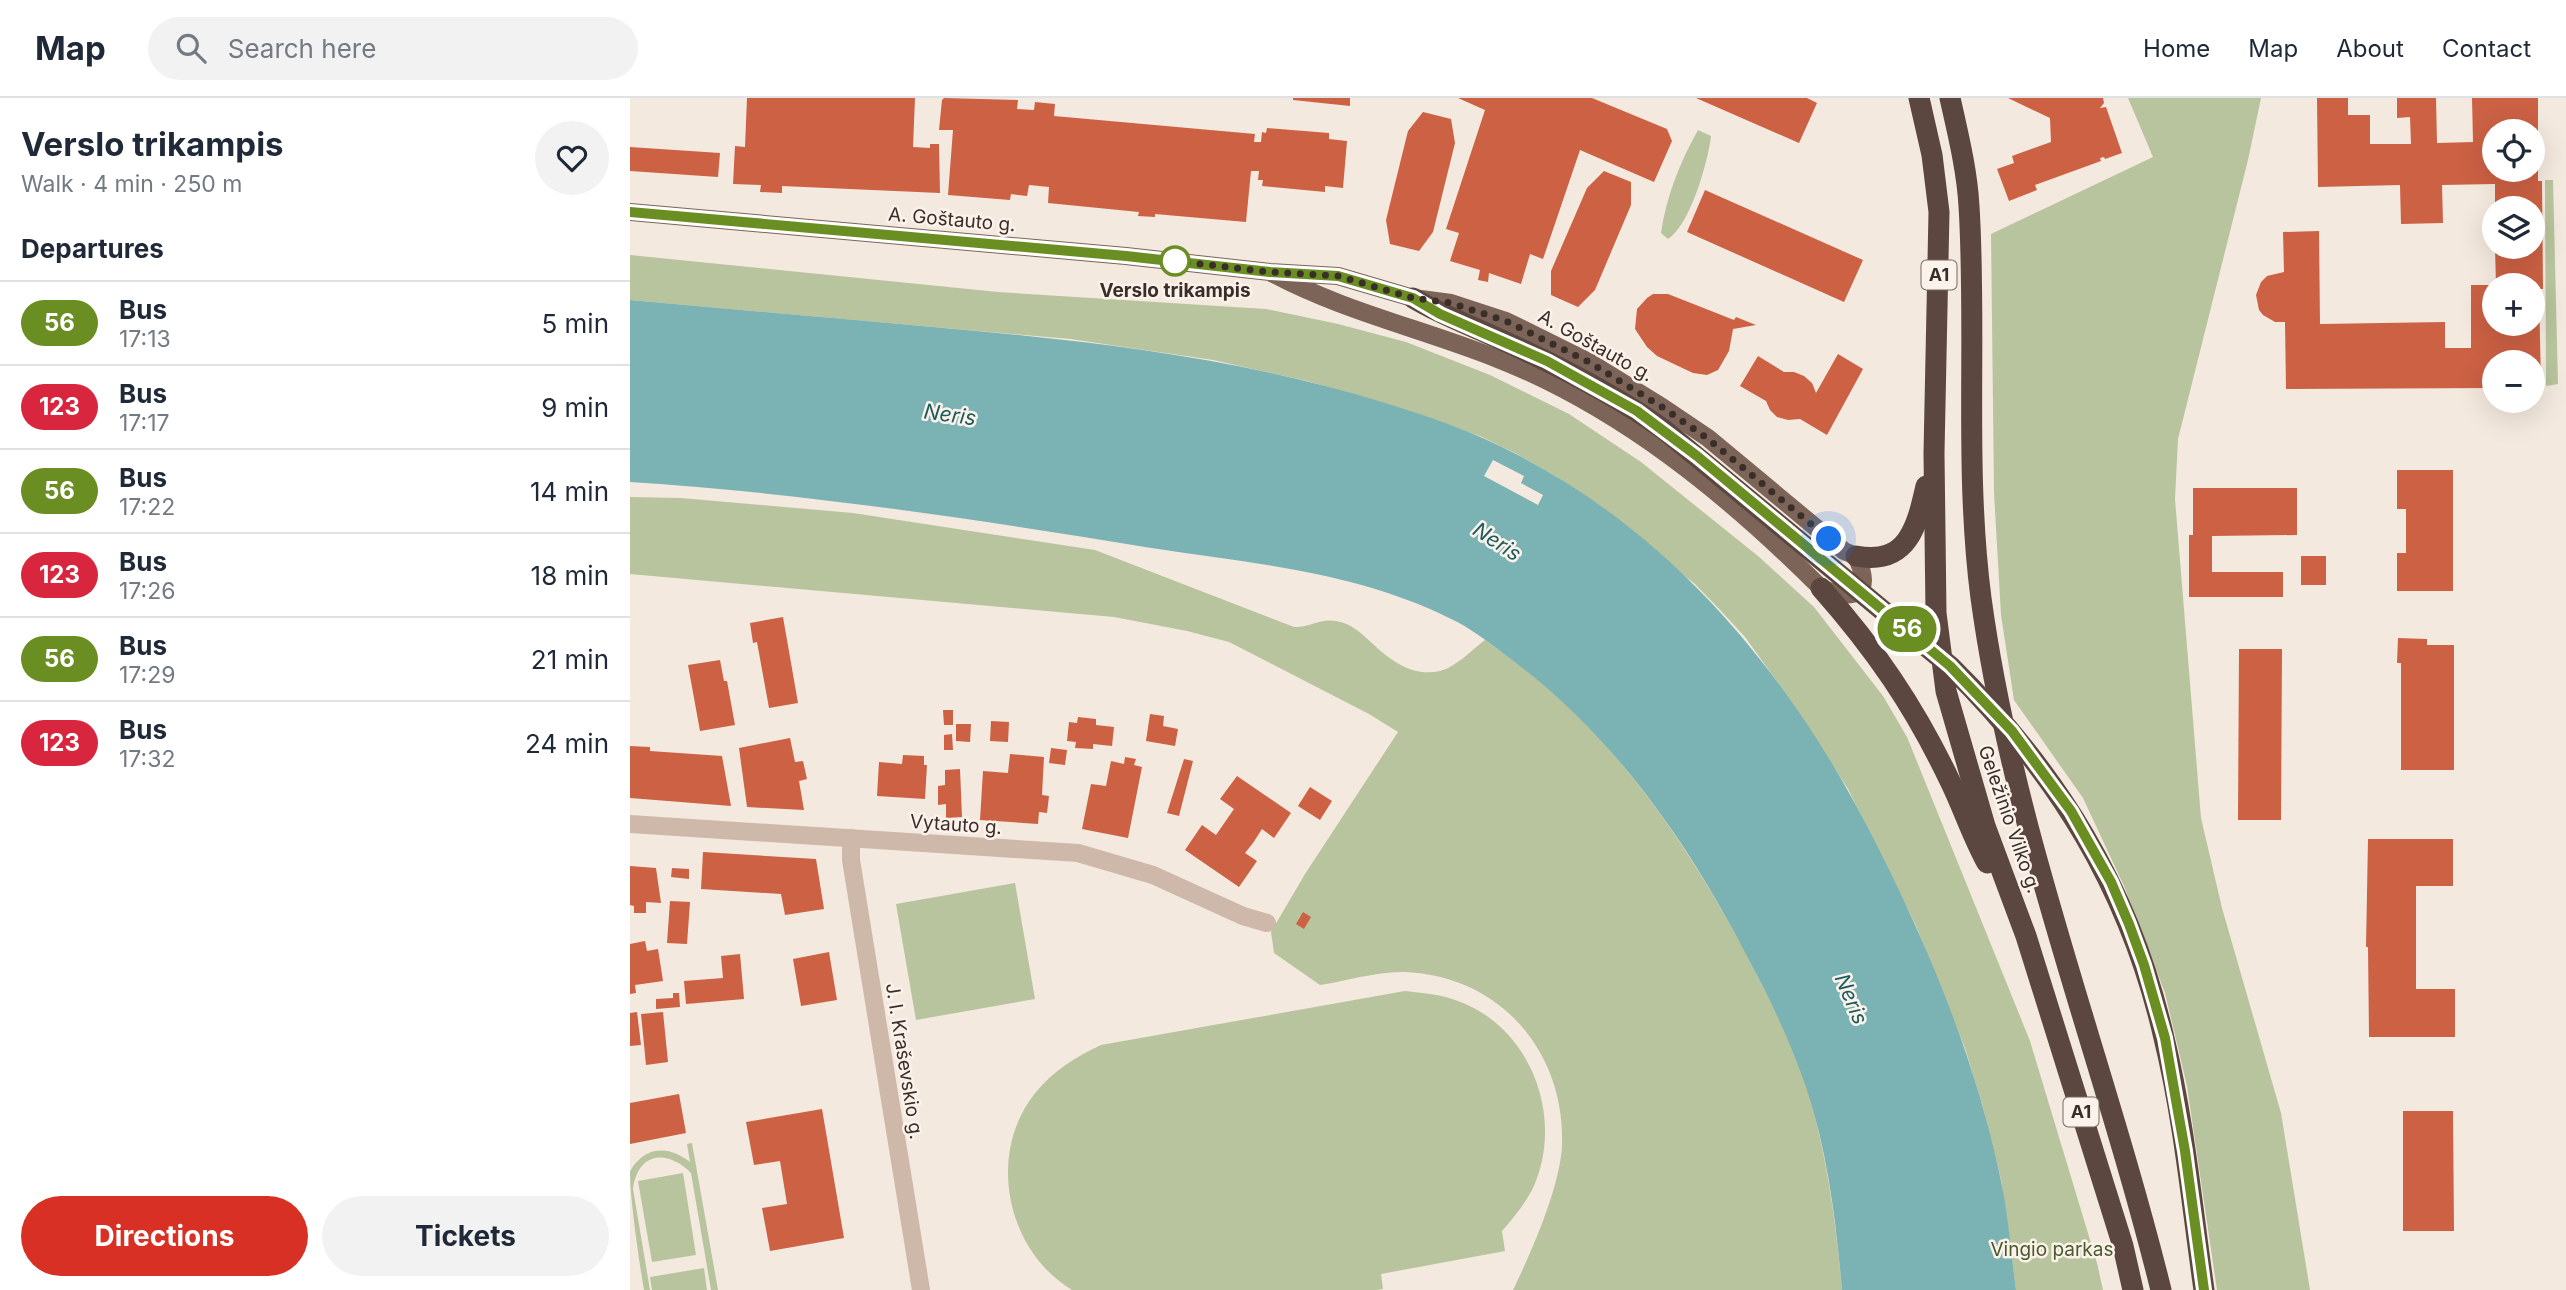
<!DOCTYPE html>
<html lang="en">
<head>
<meta charset="utf-8">
<style>
	body { margin:0; font-family:Inter,sans-serif; background:#f2f2f3; color:#1f2937; height:100vh; display:flex; flex-direction:column; font-size:26px; white-space:nowrap }
	* { box-sizing:border-box; margin:0 }
	p { font-size:23px; color:#747a83 }
	.icon { flex:none; width:38px; height:38px; fill:none; stroke:currentColor; stroke-width:2; stroke-linecap:round; stroke-linejoin:round }
	.map { position:relative; flex:1; overflow:hidden }
	.sheet { display:flex; flex-direction:column; background:#fff; width:630px }
	.sheet>* { flex:none }
	.badge { padding:0 14px; border-radius:23px; font-size:24px; line-height:46px }
	.fabs { position:absolute; left:1852px; top:21px; display:grid; gap:14px }
	.fabs a { display:grid; place-items:center; width:63px; height:63px; border-radius:50%; background:#fff; box-shadow:0 7px 28px #0002; font-size:35px }
	.you { position:absolute; width:35px; height:35px; margin:-18px; border:5px solid #fff; border-radius:50%; background:#1a73e8; box-shadow:0 0 0 10px #1a73e833 }
	.map>.badge { position:absolute; translate:-50% -50%; box-shadow:0 0 0 4px #fff }
	h2 { padding:0 21px; font-size:26px; line-height:63px }
	.round { display:grid; place-items:center; flex:none; width:74px; height:74px; border-radius:37px; background:#f2f2f3 }
	.summary { display:flex; align-items:center; justify-content:space-between; height:119px; padding:0 21px }
	h1 { font-size:33px; font-weight:700; line-height:52px }
	.action { display:flex; gap:14px; margin-top:auto; padding:14px 21px }
	.action a { flex:1; height:80px; border-radius:42px; background:#d93025; color:#fff; font-size:28px; font-weight:700; line-height:80px; text-align:center }
	.action a+a { background:#f2f2f3; color:#1f2937 }
	ul { padding:0; list-style:none }
	li { display:flex; align-items:center; gap:21px; height:84px; padding:0 21px; border-top:2px solid #e0e1e3 }
	li div { flex:1 }
	li b { display:block; font-size:26px }
	li em { font-style:normal }
	li .badge { min-width:77px; font-weight:700; text-align:center }
	header { display:flex; align-items:center; gap:42px; box-sizing:border-box; height:98px; padding:0 35px; background:#fff; border-bottom:2px solid #e0e1e3 }
	header strong { font-size:33px }
	nav { display:flex; gap:38px; margin-inline-start:auto; font-size:24px }
	.search { width:490px; height:63px; background:#f2f2f3; display:flex; align-items:center; gap:18px; box-sizing:border-box; padding:0 24px; border-radius:38px; color:#747a83; font-size:26px }
	main { display:flex; flex:1; min-height:0 }
	.map>svg:first-child { display:block }
	.green { fill:#b8c49d }
	.water { fill:#7bb2b3 }
	.pier { fill:#f4e9de }
	.building { fill:#cc6144; fill-rule:evenodd }
	.lines { fill:none; stroke-linecap:round; stroke-linejoin:round }
	.street { stroke:#cdb8a9; stroke-width:18 }
	.primary { stroke:#7c6459; stroke-width:18 }
	.highway { stroke:#5b4740; stroke-width:21 }
	.line-casing { stroke:#fff; stroke-width:16 }
	.line { stroke:#6b8e23; stroke-width:10 }
	.walk { stroke:#3a2e29; stroke-width:7; stroke-dasharray:0 12.6 }
	.stop-dot { fill:#fff; stroke:#6b8e23; stroke-width:3.5 }
	.labels { text-anchor:middle; stroke-width:5; stroke-linejoin:round; paint-order:stroke }
	.shield { fill:#fbf3eb; stroke:#746963; stroke-width:2 }
	.shield-label { font-size:18px; font-weight:bold; fill:#3a2e29 }
	.street-label { font-size:19px; fill:#3a2e29; stroke:#fbf3eb }
	.stop-label { font-size:19px; font-weight:bold; fill:#3a2e29; stroke:#fbf3eb }
	.park-label { font-size:19px; fill:#4a5a2b; stroke:#fbf3eb }
	.water-label { font-size:21px; font-style:italic; fill:#1c5c5e; stroke:#fbf3eb }
</style>
</head>
<body>
<header>
<strong>Map</strong>
<div class="search"><svg class="icon" aria-label="search" viewBox="0 0 24 24"><circle cx="10" cy="10" r="6"/><path d="M15 15l6 6"/></svg>Search here</div>
<nav><a>Home</a><a>Map</a><a>About</a><a>Contact</a></nav>
</header>
<main>
<section class="sheet">
<div class="summary"><div><h1>Verslo trikampis</h1><p>Walk · 4 min · 250 m</p></div><a class="round"><svg class="icon" aria-label="heart" viewBox="0 0 24 24"><path d="M12 20l-8-8c-3-5 5-10 8-4 3-6 11-1 8 4z"/></svg></a></div>
<h2>Departures</h2>
<ul>
<li><span class="badge" style="background:#6b8e23;color:#fff">56</span><div><b>Bus</b><p>17:13</p></div><em>5 min</em></li>
<li><span class="badge" style="background:#d7263d;color:#fff">123</span><div><b>Bus</b><p>17:17</p></div><em>9 min</em></li>
<li><span class="badge" style="background:#6b8e23;color:#fff">56</span><div><b>Bus</b><p>17:22</p></div><em>14 min</em></li>
<li><span class="badge" style="background:#d7263d;color:#fff">123</span><div><b>Bus</b><p>17:26</p></div><em>18 min</em></li>
<li><span class="badge" style="background:#6b8e23;color:#fff">56</span><div><b>Bus</b><p>17:29</p></div><em>21 min</em></li>
<li><span class="badge" style="background:#d7263d;color:#fff">123</span><div><b>Bus</b><p>17:32</p></div><em>24 min</em></li>
</ul>
<div class="action"><a>Directions</a><a>Tickets</a></div>
</section>
<div class="map">
<svg width="1936" height="1192" viewBox="0 0 1936 1192">
	<rect width="100%" height="100%" fill="#f4e9de"/>
	<g class="green">
		<path d="M1498 0H1631L1618 62 1548 341 1545 401 1571 720 1592 810 1651 1015 1680 1192H1587L1557 988 1535 895 1494 788 1453 700 1384 602 1371 517 1364 395 1361 136 1523 59Z"/>
		<path d="M1068 32 1081 38C1078 64 1060 127 1038 141L1031 135C1036 99 1050 64 1068 32Z"/>
		<path d="M1915 82H1923L1928 286 1916 288Z"/>
		<path d="M0 157 368 194 636 211 708 226 776 244 860 277 939 316 1011 364 1128 458 1184 509 1253 598 1277 639 1400 943 1467 1165 1473 1192H1386L1371 1081 1354 1013 1335 950 1286 828 1218 691 1163 606 1115 539 1092 514 1065 486 927 379 887 356 852 339 771 310 677 283 583 262 440 241 0 202Z"/>
		<path d="M0 399 51 400 223 415 465 452 664 529C679 530 690 520 706 523 721 525 732 536 743 546 761 563 783 579 810 573 826 569 843 551 855 542 884 563 913 583 938 608 1014 682 1073 773 1122 867 1143 908 1164 949 1178 993 1197 1058 1206 1125 1212 1192H883C901 1155 931 1087 932 1046 935 953 869 877 774 874 749 873 715 883 690 887L644 855 641 834 675 776 768 634 739 616 599 544 557 533 484 519 0 476Z"/>
		<path d="M385 785 405 901 286 922 266 806Z"/>
		<path d="M775 893C793 895 810 896 828 903 901 929 935 1020 903 1090 895 1106 884 1119 872 1133L875 1153 751 1176 753 1191 746 1192H442C376 1152 356 1055 406 994 424 972 446 959 471 947Z"/>
		<path d="M62 1045 88 1192H81L61 1075C37 1051 8 1054 3 1091L20 1192H14C9 1163 0 1100 0 1074 3 1066 12 1058 19 1055 34 1049 48 1055 60 1064L57 1046Z"/>
		<path d="M53 1075 66 1157 22 1164 8 1083Z"/>
		<path d="M74 1170 77 1192H22L20 1179Z"/>
	</g>
	<path class="water" d="M0 202C112 212 224 222 336 232 477 245 616 262 752 304 798 318 844 334 886 356 1043 437 1157 574 1237 728 1294 838 1344 955 1370 1078 1378 1115 1381 1154 1386 1192H1212C1206 1124 1198 1055 1176 989 1161 945 1141 903 1119 862 1059 745 981 633 874 556 857 543 839 529 819 520 725 473 617 465 515 449 344 421 173 395 0 384Z"/>
	<path class="pier" d="M863 362 894 378 891 385 913 397 908 407 854 378Z"/>
	<g class="building">
		<path d="M117 0H285L283 49 300 50V46H309L310 95 152 88V95L130 94 131 87 103 86 105 48 115 49Z"/>
		<path d="M314 0 388 2 387 11 404 12 405 4 425 6 424 18 625 36 624 44H631L632 34 636 35 637 30 699 35V41L717 43 713 90 695 88V94L632 88 633 82H628L629 73H621L616 124 525 116V119L508 118 509 114 418 105 419 89 399 87 397 98 381 96 380 102 318 97 323 32H309L312 2Z"/>
		<path d="M663 0H720V8L663 2Z"/>
		<path d="M828 0H962L1037 31 1042 43 1024 84 950 52 913 161 900 156 891 186 859 175 858 184 848 182 850 172 820 163 829 135 816 131 855 12Z"/>
		<path d="M1066 0H1177L1187 5 1169 45Z"/>
		<path d="M1378 0H1473L1474 5 1470 10 1476 9 1492 55 1475 61 1474 59 1470 60 1471 63 1405 87 1407 92 1379 103 1367 71 1384 65 1382 58 1421 44 1420 20Z"/>
		<path d="M1687 0H1718V17H1740V46H1781L1780 19 1767 20V0H1806L1807 45 1843 44 1842 0H1908V83H1912L1913 191H1909L1911 289H1902V264H1864V290L1656 291 1655 224H1645L1633 217 1629 212 1626 197 1631 184 1637 178 1654 174 1653 134 1689 133 1690 226 1815 224V250H1841V187H1864V226H1902V187H1866L1865 149H1902V110H1865V86L1812 87 1813 125 1771 126 1770 87 1688 89ZM1864 33H1902V72H1864Z"/>
		<path d="M793 14 821 21 825 45 803 134 789 153 760 146 756 122 778 33Z"/>
		<path d="M0 49 90 55 88 79 0 73Z"/>
		<path d="M974 73 1001 84V107L965 192 948 209 921 197V173L957 90Z"/>
		<path d="M1075 92 1233 162 1214 204 1057 134Z"/>
		<path d="M1023 196H1038L1104 222 1106 219 1126 227 1103 231 1099 253 1088 272 1077 277 1063 275 1027 258 1017 249 1005 231 1007 211 1017 200Z"/>
		<path d="M1208 256 1233 271 1197 337 1170 321 1158 322 1147 319 1140 312 1136 303 1110 288 1128 258 1154 274H1164L1174 278 1182 285 1186 295Z"/>
		<path d="M1767 372H1823V493H1767V455H1776V411H1767Z"/>
		<path d="M1563 390H1667V437L1582 438V474H1653V499H1559V437H1563Z"/>
		<rect x="1671" y="458" width="25" height="29"/>
		<path d="M153 519 168 605 139 610 127 544 123 545 120 525Z"/>
		<path d="M1768 540 1797 541V547H1824V672H1771V565H1767Z"/>
		<path d="M1609 551H1652L1651 722H1608Z"/>
		<path d="M90 562 94 583H97L105 627 70 633 58 567Z"/>
		<path d="M313 612H323V627H314Z"/>
		<path d="M520 616 534 618 533 628 548 631 545 648 516 643Z"/>
		<path d="M448 619 466 621V627L484 629 482 648 463 646V651L445 650 446 644 437 643 439 624 447 625Z"/>
		<path d="M361 623 379 624 378 644 360 643Z"/>
		<path d="M326 626H341L340 644 326 643Z"/>
		<path d="M322 636 323 652H314V637Z"/>
		<path d="M160 640 165 664 173 663 177 681 169 683 174 712 117 709 109 650Z"/>
		<path d="M0 648 20 649V653L92 658 101 708 0 700Z"/>
		<path d="M421 650 437 652 435 667 419 665Z"/>
		<path d="M380 656 414 659 412 697 419 698 417 715 409 714 408 726 350 722 353 673 378 675Z"/>
		<path d="M273 657 294 658V667H297L295 701 247 698 249 664 272 666Z"/>
		<path d="M495 659 506 661 504 667 512 669 498 740 452 731 461 686 476 688 481 663 494 666Z"/>
		<path d="M554 661 563 663 549 718 537 715Z"/>
		<path d="M330 671 332 719 316 720V706L308 707V688L315 687V672Z"/>
		<path d="M607 678 661 715 644 740 632 731 623 745 615 755 627 763 609 789 555 752 572 727 586 737 604 711 590 701Z"/>
		<path d="M680 689 702 703 690 722 668 708Z"/>
		<path d="M1738 741H1823V788H1786V891H1825V939H1739L1738 849H1736Z"/>
		<path d="M73 754 186 761 194 811 155 817 151 796 71 791Z"/>
		<path d="M0 768 26 770 31 805 16 804V815H4V808L0 807Z"/>
		<path d="M42 770 59 771V781L41 779Z"/>
		<path d="M40 803 60 804 57 846 37 845Z"/>
		<path d="M673 814 681 819 674 831 666 826Z"/>
		<path d="M15 843 17 853 28 851 33 883 5 887 6 895 0 896V846Z"/>
		<path d="M199 854 207 902 171 908 163 861Z"/>
		<path d="M110 856 114 901 56 906 54 883 93 880 91 858Z"/>
		<path d="M43 895H49L50 909 26 911V901L43 900Z"/>
		<path d="M7 914 11 947 0 948V915Z"/>
		<path d="M33 914 38 964 16 967 11 916Z"/>
		<path d="M49 996 56 1035 0 1046V1005Z"/>
		<path d="M192 1011 214 1140 140 1153 132 1110 157 1106 150 1063 124 1067 116 1024Z"/>
		<path d="M1773 1013H1823L1824 1133H1773Z"/>
	</g>
	<g class="lines">
		<g class="street">
			<path d="M0 726 448 755 523 777 613 818 637 825"/>
			<path d="M221 740V762L291 1192"/>
		</g>
		<path class="primary" d="M0 114 496 158 640 174 708 178 783 200 821 205 876 223 959 264 1032 309 1078 340 1214 453 1226 458C1244 496 1225 504 1191 490 1096 395 989 308 863 259 789 230 710 212 640 174"/>
		<g class="highway">
			<path d="M1289 0 1302 57 1309 114 1304 355 1306 515 1316 593 1355 728 1396 838 1493 1148 1503 1192"/>
			<path d="M1320 0C1328 36 1337 72 1339 108 1347 238 1334 370 1351 500 1383 736 1474 961 1531 1192"/>
			<path d="M783 200C813 218 845 229 876 244 931 269 984 296 1033 331L1320 568C1428 675 1500 791 1534 940 1554 1022 1562 1108 1574 1192"/>
			<path d="M1226 458C1278 468 1287 428 1296 388"/>
			<path d="M1191 490C1245 551 1284 608 1319 681 1333 709 1342 738 1357 765"/>
		</g>
	</g>
	<g class="lines">
		<defs>
			<path id="line" d="M0 114 496 158 640 174 708 178 783 200 810 216 917 263 1007 313 1067 358 1320 568 1382 633 1441 713 1481 784 1499 826 1514 867 1535 940 1555 1053 1574 1192"/>
		</defs>
		<use href="#line" class="line-casing"/>
		<use href="#line" class="line"/>
		<path class="walk" d="M545 163 640 174 708 178 783 200 821 205 876 223 959 264 1032 309 1077 340 1199 441"/>
	</g>
	<circle class="stop-dot" cx="545" cy="163" r="14"/>
	<g class="labels">
		<g class="shield">
			<rect x="1291.5" y="162.5" width="35" height="29" rx="5"/>
			<rect x="1433.5" y="999.5" width="35" height="29" rx="5"/>
		</g>
		<g class="shield-label">
			<text x="1309" y="183">A1</text>
			<text x="1451" y="1020">A1</text>
		</g>
		<g class="street-label">
			<text transform="translate(322 121) rotate(5)" y="7">A. Goštauto g.</text>
			<text transform="translate(966 247) rotate(29)" y="7">A. Goštauto g.</text>
			<text transform="translate(1380 721) rotate(71)" y="7">Geležinio Vilko g.</text>
			<text transform="translate(326 726) rotate(4)" y="7">Vytauto g.</text>
			<text transform="translate(275 963) rotate(81)" y="7">J. I. Kraševskio g.</text>
		</g>
		<g class="stop-label">
			<text x="545" y="199">Verslo trikampis</text>
		</g>
		<g class="park-label">
			<text x="1422" y="1158">Vingio parkas</text>
		</g>
		<g class="water-label">
			<text transform="translate(320 317) rotate(8)" y="7">Neris</text>
			<text transform="translate(867 444) rotate(33)" y="7">Neris</text>
			<text transform="translate(1221 901) rotate(67)" y="7">Neris</text>
		</g>
	</g>
</svg>
<div class="fabs">
<a><svg class="icon" aria-label="locate" viewBox="0 0 24 24"><circle cx="12" cy="12" r="6"/><path d="M12 2v4M12 18v4M2 12h4M18 12h4"/></svg></a>
<a><svg class="icon" aria-label="layers" viewBox="0 0 24 24"><path d="M12 4l9 5-9 5-9-5zM3 14l9 5 9-5"/></svg></a>
<a>+</a>
<a>−</a>
</div>
<div class="you" style="left:1199px;top:441px"></div>
<b class="badge" style="left:1277px;top:531px;background:#6b8e23;color:#fff">56</b>
</div>
</main>
</body>
</html>
